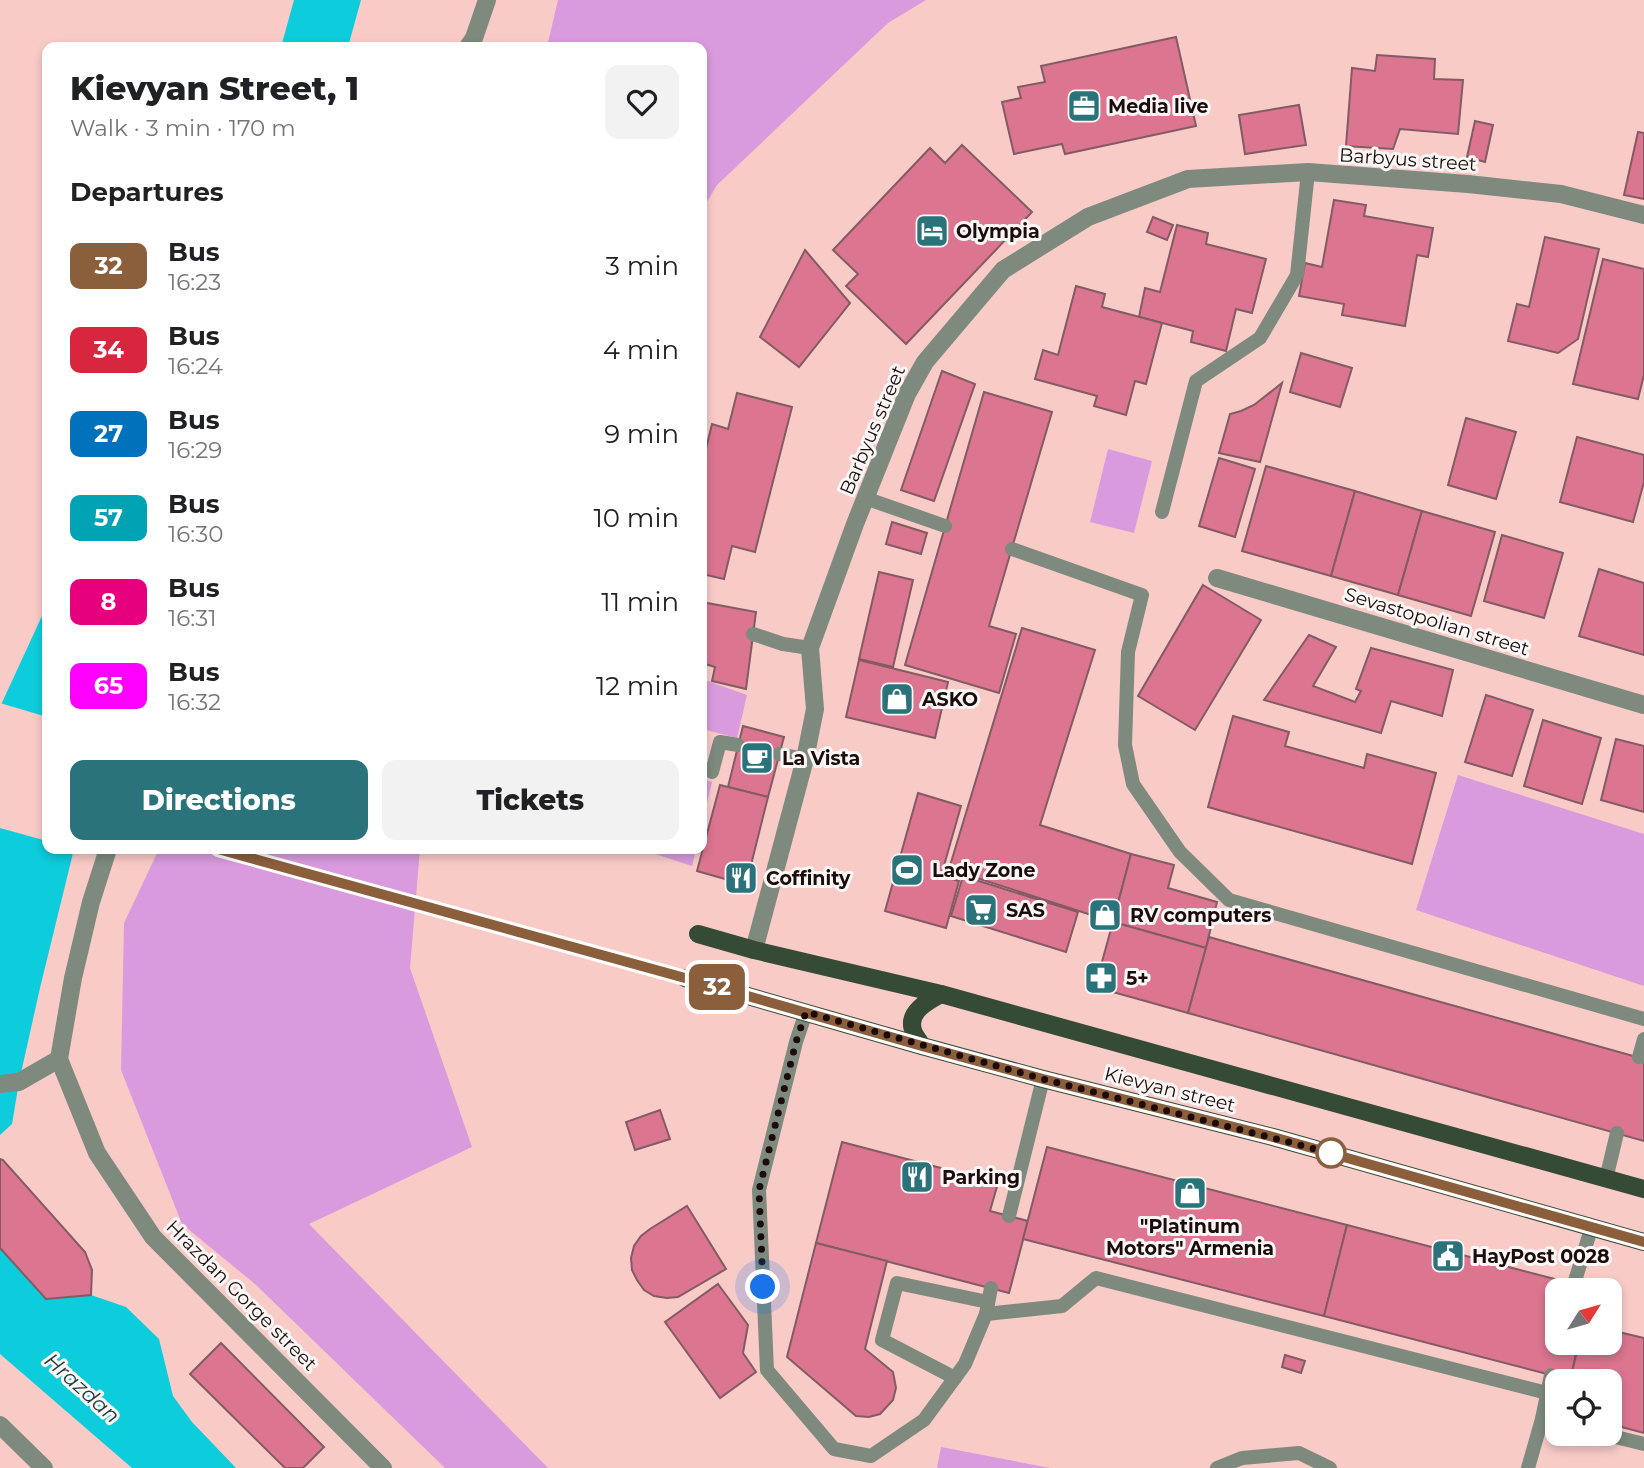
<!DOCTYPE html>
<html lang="en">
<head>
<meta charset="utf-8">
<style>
	body { margin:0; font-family:Montserrat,sans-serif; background:#f2f2f2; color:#202124; height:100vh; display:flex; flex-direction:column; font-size:26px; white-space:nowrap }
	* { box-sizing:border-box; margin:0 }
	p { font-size:23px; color:#757577 }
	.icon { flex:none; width:38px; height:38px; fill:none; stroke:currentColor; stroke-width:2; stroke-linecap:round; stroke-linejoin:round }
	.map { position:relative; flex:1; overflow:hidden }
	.drawer { position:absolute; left:42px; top:42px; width:665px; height:812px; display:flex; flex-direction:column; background:#fff; border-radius:14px; box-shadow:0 4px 10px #0003 }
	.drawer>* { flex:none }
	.badge { padding:0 14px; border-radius:10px; font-size:24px; line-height:46px }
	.needle { width:46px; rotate:53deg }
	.buttons { position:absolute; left:1545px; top:1278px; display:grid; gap:14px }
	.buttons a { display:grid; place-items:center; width:77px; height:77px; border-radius:14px; background:#fff; box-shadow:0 4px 10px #0003; font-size:35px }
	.you { position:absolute; width:35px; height:35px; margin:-18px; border:5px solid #fff; border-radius:50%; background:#1a73e8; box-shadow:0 0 0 10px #1a73e833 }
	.map>.badge { position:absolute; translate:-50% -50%; box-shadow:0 0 0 4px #fff }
	h2 { padding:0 28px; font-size:26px; line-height:63px }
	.round { display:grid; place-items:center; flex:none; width:74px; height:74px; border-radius:14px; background:#f2f2f2 }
	.head { display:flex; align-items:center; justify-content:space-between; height:119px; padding:0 28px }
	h1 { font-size:33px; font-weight:800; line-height:52px }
	.action { display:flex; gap:14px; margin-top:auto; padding:14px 28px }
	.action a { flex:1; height:80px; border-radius:14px; background:#2a737b; color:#fff; font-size:28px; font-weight:800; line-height:80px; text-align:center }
	.action a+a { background:#f2f2f2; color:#202124 }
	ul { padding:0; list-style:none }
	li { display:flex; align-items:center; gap:21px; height:84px; padding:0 28px }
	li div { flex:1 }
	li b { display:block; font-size:26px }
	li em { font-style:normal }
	li .badge { min-width:77px; font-weight:700; text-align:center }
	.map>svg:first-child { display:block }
	.green { fill:#d99bde }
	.water { fill:#0dcddd }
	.pier { fill:#f9cbc7 }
	.building { fill:#dc7590; stroke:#835b64; stroke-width:2 }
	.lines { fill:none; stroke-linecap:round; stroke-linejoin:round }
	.service { stroke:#7e8a7e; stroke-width:14 }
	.minor { stroke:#7e8a7e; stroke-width:18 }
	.tertiary { stroke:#7e8a7e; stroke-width:18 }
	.primary { stroke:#364b36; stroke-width:18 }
	.line-casing { stroke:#fff; stroke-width:16 }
	.line { stroke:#8b5e3c; stroke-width:10 }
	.walk { stroke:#1b0b0a; stroke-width:7; stroke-dasharray:0 12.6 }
	.stop-dot { fill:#fff; stroke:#8b5e3c; stroke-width:3.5 }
	.labels { text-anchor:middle; stroke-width:6; stroke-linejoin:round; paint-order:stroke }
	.poi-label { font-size:19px; font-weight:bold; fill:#1b0b0a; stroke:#fcf7f7; text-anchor:start }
	.street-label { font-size:19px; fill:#1b0b0a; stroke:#fcf7f7 }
	.water-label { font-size:21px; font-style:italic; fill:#1e383a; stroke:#fcf7f7 }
</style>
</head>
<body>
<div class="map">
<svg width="1644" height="1468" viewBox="0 0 1644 1468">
	<rect width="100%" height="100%" fill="#f9cbc7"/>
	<g class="green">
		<path d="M558 0H926L888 23 717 185 702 210V47H547Z"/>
		<path d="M1108 449 1152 461 1134 533 1090 522Z"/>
		<path d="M702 679 747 695 737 738 706 730 702 746Z"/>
		<path d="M1458 775 1644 834V986L1416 910Z"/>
		<path d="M702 779 712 782 702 824Z"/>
		<path d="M159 849H420L410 968 472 1147 309 1224 548 1468H445L255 1284 182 1224 121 1070 124 923Z"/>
		<path d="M640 849H696L692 866Z"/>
		<path d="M941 1447 1050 1468H937Z"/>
	</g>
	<g class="water">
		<path d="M294 0H361L348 47H281Z"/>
		<path d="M47 605V849H74L40 988 19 1082 12 1124 0 1135V707Z"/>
		<path d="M0 1248 46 1298 91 1295 126 1307 159 1339 173 1396 192 1422 236 1468H132L0 1354Z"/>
	</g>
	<path class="pier" d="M0 703 47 717V841L0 828Z"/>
	<g class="building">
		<path d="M1176 37 1196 126 1065 154 1062 144 1014 154 1002 102 1021 98 1018 87 1045 82 1041 66Z"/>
		<path d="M1377 55 1435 59 1434 79 1463 80 1458 134 1400 129 1393 149 1346 146 1352 68 1375 71Z"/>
		<path d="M1299 105 1306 145 1245 154 1239 115Z"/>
		<path d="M1475 121 1493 125 1485 162 1467 157Z"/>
		<path d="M1638 132 1644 133V199L1624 195Z"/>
		<path d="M962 145 1032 212 906 344 846 286 858 274 833 250 930 148 945 163Z"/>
		<path d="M1334 200 1366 205 1364 216 1433 228 1428 257 1417 255 1405 326 1342 315 1344 304 1299 296 1305 263 1322 267Z"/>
		<path d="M1153 217 1173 225 1167 240 1147 232Z"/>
		<path d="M1177 225 1208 233 1206 244 1266 259 1252 313 1236 309 1226 351 1191 342 1193 331 1139 317 1145 288 1160 292Z"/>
		<path d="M1545 237 1599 249 1578 339 1558 353 1508 341 1517 304 1529 307Z"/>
		<path d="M805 250 850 303 799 367 760 337Z"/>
		<path d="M1603 259 1644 269V375L1638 399 1573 384Z"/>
		<path d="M1076 286 1105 294 1102 307 1162 323 1146 384 1135 381 1126 415 1094 406 1097 396 1035 379 1043 350 1058 355Z"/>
		<path d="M1301 353 1352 368 1340 407 1290 392Z"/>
		<path d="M942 371 975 384 934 501 901 490Z"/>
		<path d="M1282 383 1260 462 1219 453 1230 414 1241 411 1254 405Z"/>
		<path d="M984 392 1052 412 989 626 1016 634 999 693 905 665Z"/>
		<path d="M737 393 792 407 755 552 732 546 724 579 702 574V465L712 424 728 429Z"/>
		<path d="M1466 418 1516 432 1496 499 1448 485Z"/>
		<path d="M1577 437 1644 455V482L1633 522 1560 502Z"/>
		<path d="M1219 458 1255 469 1235 537 1199 526Z"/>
		<path d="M1266 466 1355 491 1331 576 1242 551Z"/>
		<path d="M1355 491 1422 511 1398 595 1331 576Z"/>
		<path d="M1422 511 1495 532 1471 616 1398 595Z"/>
		<path d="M892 522 927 533 921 554 886 544Z"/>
		<path d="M1502 535 1563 553 1544 618 1484 601Z"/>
		<path d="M1599 569 1644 583V655L1579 636Z"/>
		<path d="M879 572 913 580 893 667 859 659Z"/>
		<path d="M1203 585 1261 620 1195 730 1138 696Z"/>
		<path d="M702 602 756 612 746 689 712 681 715 667 702 663Z"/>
		<path d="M1022 628 1095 650 1040 825 1131 854 1113 922 949 869Z"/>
		<path d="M1309 635 1336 647 1313 686 1355 702 1361 691 1356 689 1371 648 1453 670 1442 716 1391 701 1381 733 1264 700Z"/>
		<path d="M859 660 948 682 935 738 846 717Z"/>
		<path d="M1486 695 1533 710 1512 776 1465 762Z"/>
		<path d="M1233 716 1289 732 1285 746 1364 768 1367 754 1436 773 1412 864 1208 807Z"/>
		<path d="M1543 720 1601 738 1582 804 1524 786Z"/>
		<path d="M743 726 784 737 768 797 728 787Z"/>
		<path d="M1616 739 1644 746V812L1601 800Z"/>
		<path d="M720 785 768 797 746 885 697 871Z"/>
		<path d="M918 793 961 806 941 876 959 881 946 928 885 911Z"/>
		<path d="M1131 854 1174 865 1168 888 1217 902 1206 948 1113 922Z"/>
		<path d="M963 876 1078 912 1066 952 951 916Z"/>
		<path d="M1113 922 1206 948 1188 1013 1095 987Z"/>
		<path d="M1209 937 1644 1059V1141L1188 1013Z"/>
		<path d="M660 1110 670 1139 635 1150 626 1122Z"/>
		<path d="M842 1142 998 1183 990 1211 1028 1221 1009 1293 816 1243Z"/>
		<path d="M1047 1147 1347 1225 1324 1316 1023 1239Z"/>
		<path d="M0 1159 3 1160 85 1252 92 1270 91 1295 46 1299 0 1248Z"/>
		<path d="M687 1206 726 1269 678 1297 667 1298 654 1296 644 1290 637 1280 632 1270 631 1258 634 1246 641 1236 650 1229Z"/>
		<path d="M1347 1225 1593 1289 1558 1290V1342H1579L1570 1380 1324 1316Z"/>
		<path d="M816 1243 887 1261 865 1349 893 1372 896 1388 893 1400 880 1414 869 1417 856 1416 787 1357Z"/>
		<path d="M718 1284 748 1325 743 1353 756 1372 720 1398 665 1322Z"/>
		<path d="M1610 1330 1644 1338V1433L1610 1424V1381H1570L1579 1342H1610Z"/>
		<path d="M221 1343 324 1447 303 1468H285L190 1374Z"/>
		<path d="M1285 1355 1305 1361 1301 1373 1282 1367Z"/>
	</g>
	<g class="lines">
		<g class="service">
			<path d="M865 498 945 526"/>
			<path d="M1162 512 1196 381 1260 338 1297 275 1308 172"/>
			<path d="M1012 549 1142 595 1128 652 1125 745 1133 784 1180 852 1229 900 1644 1019"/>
			<path d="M753 634 783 644 810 648"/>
			<path d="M779 754 805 759"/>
			<path d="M712 772 720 742 738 745"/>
			<path d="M806 1012 796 1042 759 1190 767 1370 834 1449 871 1456 924 1420 965 1364 986 1314 991 1288"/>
			<path d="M1639 1057 1644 1039"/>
			<path d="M1606 1179 1617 1133"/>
			<path d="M1009 1216 1043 1079"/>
			<path d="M1574 1284 1592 1226"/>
			<path d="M986 1314 1062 1306 1096 1278 1547 1393"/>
			<path d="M955 1378 882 1340 897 1283 988 1302"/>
			<path d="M1542 1419 1551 1375"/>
			<path d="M1599 1433 1644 1444"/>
			<path d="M1217 1468 1242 1458 1299 1453 1330 1468"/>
			<path d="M1528 1468 1542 1419 1558 1423"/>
		</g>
		<g class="minor">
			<path d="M1217 578 1644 705"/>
			<path d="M754 950 805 759 815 709 810 648 855 524 907 394 925 362 1003 270 1088 217 1188 179 1308 172 1468 184 1561 194 1644 215"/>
		</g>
		<g class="tertiary">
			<path d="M468 47 474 38 487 0"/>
			<path d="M59 1059 97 1153 153 1237 383 1468"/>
			<path d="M59 1059 73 978 91 902 108 849"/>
			<path d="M0 1084 19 1082 59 1059"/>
			<path d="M0 1425 44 1468"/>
		</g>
		<g class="primary">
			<path d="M698 934 754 950 941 994 1644 1189"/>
			<path d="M685 978 922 1046 1043 1079 1273 1137 1644 1242"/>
			<path d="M922 1046C920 1042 914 1035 913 1030 907 1012 928 1001 941 994"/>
		</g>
	</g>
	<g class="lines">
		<defs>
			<path id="line" d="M218 849 685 978 922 1046 1043 1079 1273 1137 1644 1242"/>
		</defs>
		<use href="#line" class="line-casing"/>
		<use href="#line" class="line"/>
		<path class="walk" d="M763 1287 759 1190 796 1042 806 1012 1043 1079 1331 1153"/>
	</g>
	<defs>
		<symbol id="office-square" viewBox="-11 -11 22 22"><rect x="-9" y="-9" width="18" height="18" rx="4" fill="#2a737b" stroke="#fcf7f7"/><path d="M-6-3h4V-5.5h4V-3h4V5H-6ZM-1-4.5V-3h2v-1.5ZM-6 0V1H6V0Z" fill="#fff"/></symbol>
		<symbol id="hotel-square" viewBox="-11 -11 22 22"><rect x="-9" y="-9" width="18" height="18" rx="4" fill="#2a737b" stroke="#fcf7f7"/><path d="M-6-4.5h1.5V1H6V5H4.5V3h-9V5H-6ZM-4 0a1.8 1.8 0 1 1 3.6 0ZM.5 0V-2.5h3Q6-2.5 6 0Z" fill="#fff"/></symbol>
		<symbol id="shop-square" viewBox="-11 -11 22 22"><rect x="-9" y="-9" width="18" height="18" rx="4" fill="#2a737b" stroke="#fcf7f7"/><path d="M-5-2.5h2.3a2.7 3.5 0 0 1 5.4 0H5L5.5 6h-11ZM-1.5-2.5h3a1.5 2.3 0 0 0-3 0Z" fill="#fff"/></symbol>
		<symbol id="cafe-square" viewBox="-11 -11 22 22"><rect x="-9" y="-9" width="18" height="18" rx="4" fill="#2a737b" stroke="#fcf7f7"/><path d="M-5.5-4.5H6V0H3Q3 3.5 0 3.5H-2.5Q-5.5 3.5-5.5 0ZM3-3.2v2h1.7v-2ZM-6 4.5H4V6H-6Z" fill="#fff"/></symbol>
		<symbol id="stadium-square" viewBox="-11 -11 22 22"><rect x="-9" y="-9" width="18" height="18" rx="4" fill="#2a737b" stroke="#fcf7f7"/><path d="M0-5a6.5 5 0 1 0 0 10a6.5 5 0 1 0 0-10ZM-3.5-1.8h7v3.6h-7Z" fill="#fff"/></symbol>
		<symbol id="restaurant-square" viewBox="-11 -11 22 22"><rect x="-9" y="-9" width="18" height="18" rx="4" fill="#2a737b" stroke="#fcf7f7"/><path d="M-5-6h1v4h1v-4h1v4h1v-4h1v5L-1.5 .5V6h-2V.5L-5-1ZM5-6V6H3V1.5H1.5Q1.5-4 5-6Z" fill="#fff"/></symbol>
		<symbol id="supermarket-square" viewBox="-11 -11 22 22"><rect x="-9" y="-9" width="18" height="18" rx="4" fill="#2a737b" stroke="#fcf7f7"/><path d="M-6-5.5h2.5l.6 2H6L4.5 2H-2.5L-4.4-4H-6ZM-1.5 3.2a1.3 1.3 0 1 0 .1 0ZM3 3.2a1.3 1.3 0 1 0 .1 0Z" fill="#fff"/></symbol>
		<symbol id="pharmacy-square" viewBox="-11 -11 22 22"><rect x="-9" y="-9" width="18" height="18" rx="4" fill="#2a737b" stroke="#fcf7f7"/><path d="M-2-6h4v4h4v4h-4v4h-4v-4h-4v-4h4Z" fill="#fff"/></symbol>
		<symbol id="civic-square" viewBox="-11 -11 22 22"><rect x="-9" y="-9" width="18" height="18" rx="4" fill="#2a737b" stroke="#fcf7f7"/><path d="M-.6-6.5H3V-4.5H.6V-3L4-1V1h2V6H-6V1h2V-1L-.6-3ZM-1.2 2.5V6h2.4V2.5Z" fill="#fff"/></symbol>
	</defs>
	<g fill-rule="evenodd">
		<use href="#office-square" x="1065" y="87" width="38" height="38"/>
		<use href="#hotel-square" x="913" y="212" width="38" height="38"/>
		<use href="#shop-square" x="878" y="680" width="38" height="38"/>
		<use href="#cafe-square" x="738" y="739" width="38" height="38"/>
		<use href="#stadium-square" x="888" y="851" width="38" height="38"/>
		<use href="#restaurant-square" x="722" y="859" width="38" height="38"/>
		<use href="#supermarket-square" x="962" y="891" width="38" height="38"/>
		<use href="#shop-square" x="1086" y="896" width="38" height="38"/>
		<use href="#pharmacy-square" x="1082" y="959" width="38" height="38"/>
		<use href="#restaurant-square" x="898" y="1158" width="38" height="38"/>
		<use href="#shop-square" x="1171" y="1174" width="38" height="38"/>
		<use href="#civic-square" x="1429" y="1237" width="38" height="38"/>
	</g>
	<circle class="stop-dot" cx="1331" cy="1153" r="14"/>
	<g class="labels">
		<g class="poi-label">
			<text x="1108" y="113">Media live</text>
			<text x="956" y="238">Olympia</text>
			<text x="922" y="706">ASKO</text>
			<text x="782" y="765">La Vista</text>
			<text x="932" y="877">Lady Zone</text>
			<text x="766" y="885">Coffinity</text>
			<text x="1006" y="917">SAS</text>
			<text x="1130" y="922">RV computers</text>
			<text x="1126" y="985">5+</text>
			<text x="942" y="1184">Parking</text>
			<text x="1190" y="1233" text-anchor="middle">"Platinum<tspan x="1190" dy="22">Motors" Armenia</tspan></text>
			<text x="1472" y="1263">HayPost 0028</text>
		</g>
		<g class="street-label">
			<text transform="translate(1408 159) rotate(4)" y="7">Barbyus street</text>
			<text transform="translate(872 430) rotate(-67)" y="7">Barbyus street</text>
			<text transform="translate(1437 621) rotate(17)" y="7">Sevastopolian street</text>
			<text transform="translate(1170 1089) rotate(14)" y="7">Kievyan street</text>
			<text transform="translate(242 1295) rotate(45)" y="7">Hrazdan Gorge street</text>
		</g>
		<g class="water-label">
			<text transform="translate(82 1388) rotate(42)" y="7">Hrazdan</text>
		</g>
	</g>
</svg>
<div class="buttons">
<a><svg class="needle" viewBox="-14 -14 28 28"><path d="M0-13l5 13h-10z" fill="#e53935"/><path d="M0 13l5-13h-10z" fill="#757577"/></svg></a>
<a><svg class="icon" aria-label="locate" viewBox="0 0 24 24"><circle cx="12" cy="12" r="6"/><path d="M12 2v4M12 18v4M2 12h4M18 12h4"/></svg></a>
</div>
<div class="you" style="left:763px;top:1287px"></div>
<b class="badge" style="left:717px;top:987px;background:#8b5e3c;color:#fff">32</b>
<section class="drawer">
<div class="head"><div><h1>Kievyan Street, 1</h1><p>Walk · 3 min · 170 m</p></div><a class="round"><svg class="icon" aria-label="heart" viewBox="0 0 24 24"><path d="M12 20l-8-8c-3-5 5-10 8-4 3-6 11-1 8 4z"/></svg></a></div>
<h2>Departures</h2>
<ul>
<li><span class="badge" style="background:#8b5e3c;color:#fff">32</span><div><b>Bus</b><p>16:23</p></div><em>3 min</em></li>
<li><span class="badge" style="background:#d7263d;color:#fff">34</span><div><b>Bus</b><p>16:24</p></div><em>4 min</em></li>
<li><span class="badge" style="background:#0072bc;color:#fff">27</span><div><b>Bus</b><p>16:29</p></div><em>9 min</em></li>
<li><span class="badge" style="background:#00a3b4;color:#fff">57</span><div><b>Bus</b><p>16:30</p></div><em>10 min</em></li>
<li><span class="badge" style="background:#e6007e;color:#fff">8</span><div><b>Bus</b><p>16:31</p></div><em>11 min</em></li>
<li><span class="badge" style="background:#f0f;color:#fff">65</span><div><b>Bus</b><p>16:32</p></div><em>12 min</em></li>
</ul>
<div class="action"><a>Directions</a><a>Tickets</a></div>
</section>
</div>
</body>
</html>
